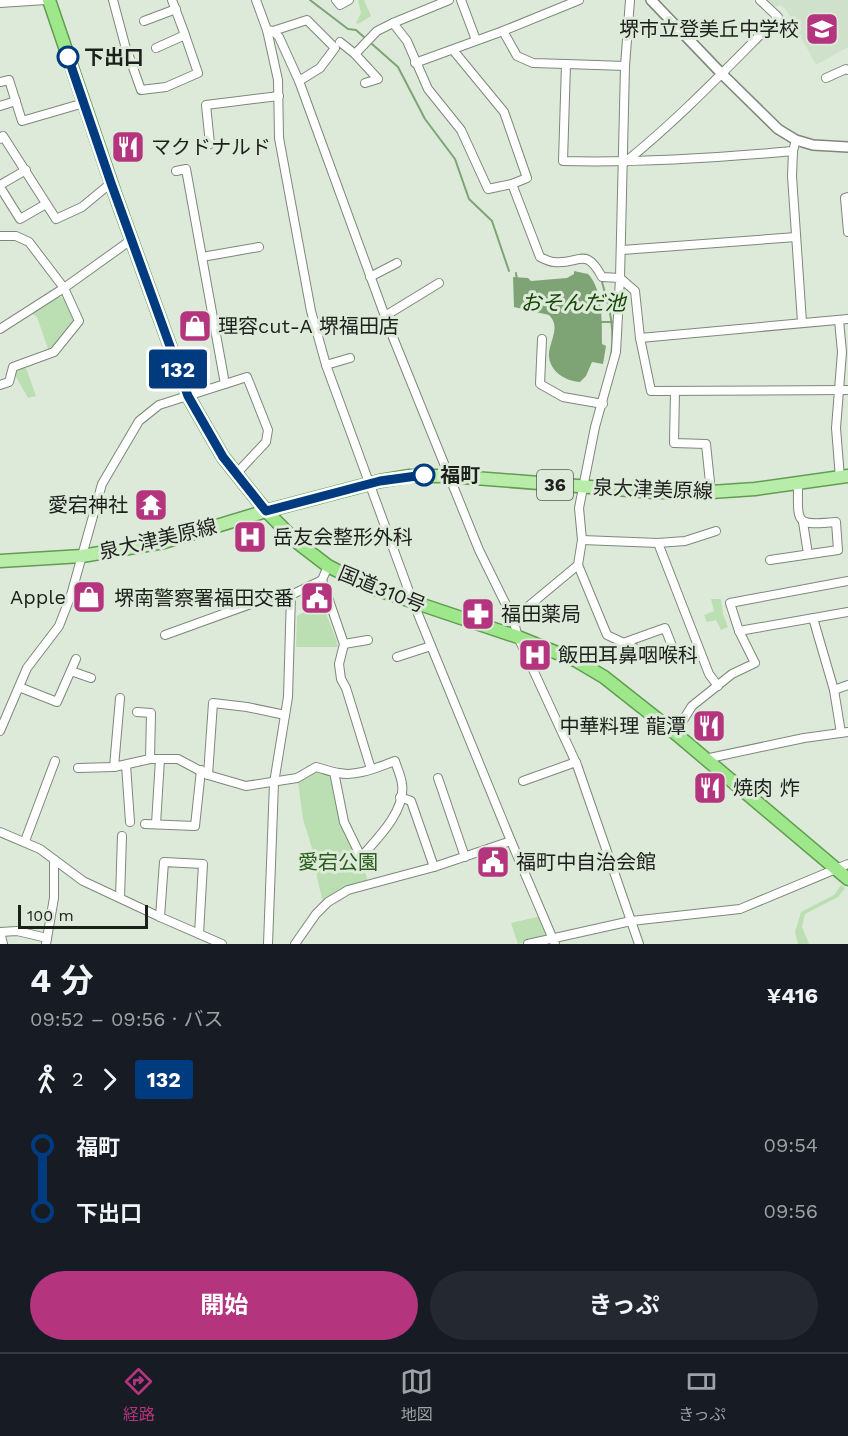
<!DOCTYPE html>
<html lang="ja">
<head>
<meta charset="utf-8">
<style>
	body { margin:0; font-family:"Work Sans","Noto Sans JP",sans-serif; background:#242831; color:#f1f3f6; height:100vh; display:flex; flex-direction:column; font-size:22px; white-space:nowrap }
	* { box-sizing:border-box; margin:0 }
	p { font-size:20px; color:#9ea1a6 }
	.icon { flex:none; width:33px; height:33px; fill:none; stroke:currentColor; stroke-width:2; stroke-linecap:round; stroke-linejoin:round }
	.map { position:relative; height:944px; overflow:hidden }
	.details { display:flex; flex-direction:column; background:#171b24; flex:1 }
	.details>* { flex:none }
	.badge { padding:0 12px; border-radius:4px; font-size:21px; line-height:39px }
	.scale { position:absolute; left:18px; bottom:15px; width:130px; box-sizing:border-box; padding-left:6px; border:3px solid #1c201b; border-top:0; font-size:16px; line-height:21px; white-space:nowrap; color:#1c201b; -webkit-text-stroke:4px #ddeada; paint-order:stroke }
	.map>.badge { position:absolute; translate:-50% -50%; box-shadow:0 0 0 3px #fff }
	.legs { display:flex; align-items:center; gap:9px; height:66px; padding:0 30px; font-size:20px }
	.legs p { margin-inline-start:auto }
	.overview { display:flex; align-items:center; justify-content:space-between; height:102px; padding:0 30px }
	h1 { font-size:33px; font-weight:700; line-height:45px }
	.cta { display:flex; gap:12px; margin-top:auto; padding:12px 30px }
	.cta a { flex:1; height:69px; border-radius:36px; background:#b5347e; color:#fff; font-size:24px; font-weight:700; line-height:69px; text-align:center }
	.cta a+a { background:#242831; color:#f1f3f6 }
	ul { padding:0 30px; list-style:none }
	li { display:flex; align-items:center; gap:21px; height:66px; font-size:22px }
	li i { display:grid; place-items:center; width:9px; height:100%; margin:0 8px; background:currentColor }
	li i::after { content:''; width:15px; height:15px; margin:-8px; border:4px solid; border-radius:50%; background:#171b24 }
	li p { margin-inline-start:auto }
	li:first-child i { background:linear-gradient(#0000 50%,currentColor 0) }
	li:last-child i { background:linear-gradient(currentColor 50%,#0000 0) }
	.menu { display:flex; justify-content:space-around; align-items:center; height:84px; border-top:2px solid #363941; background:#171b24; font-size:16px; color:#9ea1a6 }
	.menu a { display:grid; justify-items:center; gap:3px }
	.menu .selected { color:#b5347e }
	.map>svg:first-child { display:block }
	.built { fill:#cfe1cb }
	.green { fill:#bbdfb2 }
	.water { fill:#7ea475 }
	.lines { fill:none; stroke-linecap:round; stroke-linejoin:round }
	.stream { stroke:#7ea475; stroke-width:2 }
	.minor-casing { stroke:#7d887a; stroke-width:10 }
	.tertiary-casing { stroke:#7d887a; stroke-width:12 }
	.primary-casing { stroke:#629d51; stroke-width:15 }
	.trunk-casing { stroke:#629d51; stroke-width:15 }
	.minor { stroke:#fff; stroke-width:8 }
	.tertiary { stroke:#fff; stroke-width:9 }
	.primary { stroke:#b7eda8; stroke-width:12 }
	.trunk { stroke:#9fe78b; stroke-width:12 }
	.line-1-casing { stroke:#fff; stroke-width:14 }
	.line-1 { stroke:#003b80; stroke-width:9 }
	.stop-1-dot { fill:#fff; stroke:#003b80; stroke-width:3 }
	.labels { text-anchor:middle; stroke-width:6; stroke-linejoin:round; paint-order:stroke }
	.shield { fill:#ddeada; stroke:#565d54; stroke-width:1.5 }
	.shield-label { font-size:18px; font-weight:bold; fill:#1c201b }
	.poi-label { font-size:20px; fill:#1c201b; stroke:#ddeada; text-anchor:start }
	.stop-label { font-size:20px; font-weight:bold; fill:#1c201b; stroke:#ddeada; text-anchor:start }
	.street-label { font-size:20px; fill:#1c201b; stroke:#ddeada }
	.park-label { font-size:20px; fill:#2a5c1b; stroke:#ddeada }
	.water-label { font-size:21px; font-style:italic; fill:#134701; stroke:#ddeada }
</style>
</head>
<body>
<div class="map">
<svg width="848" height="944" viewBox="0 0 848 944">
	<rect width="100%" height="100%" fill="#ddeada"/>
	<path class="built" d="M767 0H848V47L816 65 787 11 781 5 775 7Z"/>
	<g class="green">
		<path d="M358 0H364L371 16 358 24 356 23 361 13Z"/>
		<path d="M58 297 65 298C68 304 74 314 74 321 73 328 55 347 48 349L37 317 31 313Z"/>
		<path d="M26 368 36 396 28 398 15 375 18 370Z"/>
		<path d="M711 599H721L723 614 728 627 721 630 716 620 707 622 704 615 714 611Z"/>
		<path d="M322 603 336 639 338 647H296L297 616Z"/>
		<path d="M316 771 333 775 343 822 360 858 368 881 323 902 317 878 316 861 303 819 298 782 309 777Z"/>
		<path d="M841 885 845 888 838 897 805 914 802 927 809 944H798L795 932 801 912 834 895Z"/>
		<path d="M541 916 548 935 546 938 518 944 511 923Z"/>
	</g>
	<path class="water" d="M574 271 588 274C603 289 602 324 602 344L606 346 603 364 592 362 586 376 580 382C565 381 551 372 549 357 548 342 562 328 549 315L514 307 513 277 528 278 531 281 567 278 574 274Z"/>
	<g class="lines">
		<g class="stream">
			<path d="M310 0 348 29 356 30 365 38"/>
			<path d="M372 44 398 67 425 119 455 159 469 199 492 221 509 271"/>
			<path d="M516 273 517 280"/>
			<path d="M602 282C610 310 616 331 610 361"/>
			<path d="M600 322H613"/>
		</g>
		<defs>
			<g id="minor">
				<path d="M113 0 125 45 141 90 166 87 198 73 185 35 156 48"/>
				<path d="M172 0 185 35"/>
				<path d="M256 0 267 30 278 80 279 138 311 311 326 365 411 597 511 841 555 944"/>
				<path d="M336 0 340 5 349 0"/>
				<path d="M449 0 393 23 407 41 428 89 461 130 488 189 512 184 527 178 504 112 453 50"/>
				<path d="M461 0 476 40"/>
				<path d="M630 0 625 66 620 278 635 291 640 338 651 391 848 390"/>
				<path d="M0 3 46 0"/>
				<path d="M144 21 176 9"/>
				<path d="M267 30 273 31 279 37 299 81 390 330 479 550 513 619 518 637 577 765 639 944"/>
				<path d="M273 31 307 20 335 48 320 68 299 81"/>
				<path d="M503 31 517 56 533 63 566 64 563 161C641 163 716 158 793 151"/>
				<path d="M340 42 355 54 378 79 365 83"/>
				<path d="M355 54 377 31 393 23"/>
				<path d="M415 63 503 31 579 0"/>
				<path d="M566 64 625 66"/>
				<path d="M826 78 846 69 848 70"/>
				<path d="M0 82 9 80 22 121 84 103"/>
				<path d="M0 106 16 101"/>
				<path d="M0 139 3 136 56 219 82 207 111 183"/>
				<path d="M796 140 793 151 792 176 802 322"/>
				<path d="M210 144 206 105 279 96"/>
				<path d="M624 163C679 119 728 67 778 17L760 0"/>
				<path d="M512 184 540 257C544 259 550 262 554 262 579 265 585 245 602 277L620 278 616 352 595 427 579 508 582 540 578 565 513 619"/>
				<path d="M0 185 26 170"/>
				<path d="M0 187 20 219 46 204"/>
				<path d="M848 197 845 198 848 232"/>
				<path d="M0 236H16L29 242 64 288 79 321 54 352 13 367 9 382 0 385"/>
				<path d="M622 250 796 237"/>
				<path d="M202 257 259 247"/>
				<path d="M370 277 397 263"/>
				<path d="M385 316 439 283"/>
				<path d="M839 320 842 352 836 428 840 478"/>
				<path d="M0 329 64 288 131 240"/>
				<path d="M640 338 848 319"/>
				<path d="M542 339 540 384 563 397 603 404"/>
				<path d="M326 365 350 358"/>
				<path d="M225 384 247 377 268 430 266 442 236 474"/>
				<path d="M675 391 674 443 706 444 711 492"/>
				<path d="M803 522 808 554"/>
				<path d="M582 540 658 543 685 541 716 531"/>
				<path d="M658 543 709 674 718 686"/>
				<path d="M770 560 838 550 836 522C794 526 798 523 798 484"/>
				<path d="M578 565 607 635 656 658 674 651 665 628 623 643"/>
				<path d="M322 580 344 644 339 664 341 679 346 688 371 769"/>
				<path d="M813 618 834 690 841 733"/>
				<path d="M739 631 848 612"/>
				<path d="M165 635 284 592 291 595"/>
				<path d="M344 644 368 640"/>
				<path d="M397 657 431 646"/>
				<path d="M71 671 91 678"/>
				<path d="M19 687 57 702 76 659"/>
				<path d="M834 690 848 685"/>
				<path d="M137 712 151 713 150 759"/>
				<path d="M0 731 27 668 59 626 71 595 102 484 139 421 159 405 225 384 186 169 176 171"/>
				<path d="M675 733 692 706 732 674 755 663 739 631 730 603 848 581"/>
				<path d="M705 759 804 738 848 732"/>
				<path d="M126 765 130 822"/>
				<path d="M114 767 120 698"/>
				<path d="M78 768 114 767 150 759H178L208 775 246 786 297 778 316 767C324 769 331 772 339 773 357 777 378 767 395 761 397 768 401 776 402 784 406 811 377 839 361 857L344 822 334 772"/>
				<path d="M208 775 213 703 247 707 285 715"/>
				<path d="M438 778 465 857"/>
				<path d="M523 781 576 762"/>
				<path d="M400 797 411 801 434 867"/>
				<path d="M145 824 195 826 201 770"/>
				<path d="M156 824 160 759"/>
				<path d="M0 832 40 849 83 881 160 917 222 944"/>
				<path d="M25 841 55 761"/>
				<path d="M120 898 122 836"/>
				<path d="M160 917 164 862 203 864 199 934"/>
				<path d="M0 932 17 931 47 938"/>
				<path d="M0 932 3 944"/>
				<path d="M46 944 54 898V861"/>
				<path d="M268 944 274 783 288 697 291 595 322 580 328 566"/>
				<path d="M295 944 316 914 328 902 348 890 434 867 511 841"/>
				<path d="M528 944 631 921 740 909 848 864"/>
			</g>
			<path id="tertiary" d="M651 0 722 74 778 129 796 140 813 145 848 147"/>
			<path id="primary" d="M0 561 82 556 164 542 266 511 380 481 410 476H449L654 492H711L755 489 848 476"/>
			<path id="trunk" d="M49 0 115 194 188 396 223 457 266 511 298 543 328 566 369 587 518 637 577 661 604 677 675 733 848 879"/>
		</defs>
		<use href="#minor" class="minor-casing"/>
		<use href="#tertiary" class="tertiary-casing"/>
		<use href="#primary" class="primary-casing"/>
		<use href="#trunk" class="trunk-casing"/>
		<use href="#minor" class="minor"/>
		<use href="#tertiary" class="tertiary"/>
		<use href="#primary" class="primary"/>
		<use href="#trunk" class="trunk"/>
	</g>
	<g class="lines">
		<defs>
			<path id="line-1" d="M68 57 111 183 188 396 223 457 266 511 380 481 424 475"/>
		</defs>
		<use href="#line-1" class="line-1-casing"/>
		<use href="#line-1" class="line-1"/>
	</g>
	<defs>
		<symbol id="school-square" viewBox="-11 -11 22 22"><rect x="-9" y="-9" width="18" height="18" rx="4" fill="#b5347e" stroke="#ddeada"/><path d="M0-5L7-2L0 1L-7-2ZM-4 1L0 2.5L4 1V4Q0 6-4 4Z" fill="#fff"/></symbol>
		<symbol id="restaurant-square" viewBox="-11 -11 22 22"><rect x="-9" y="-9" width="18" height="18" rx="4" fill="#b5347e" stroke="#ddeada"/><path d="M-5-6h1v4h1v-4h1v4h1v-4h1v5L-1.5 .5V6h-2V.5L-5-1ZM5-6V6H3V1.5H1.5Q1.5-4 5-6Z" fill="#fff"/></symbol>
		<symbol id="shop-square" viewBox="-11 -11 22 22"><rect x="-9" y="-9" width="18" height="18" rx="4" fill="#b5347e" stroke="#ddeada"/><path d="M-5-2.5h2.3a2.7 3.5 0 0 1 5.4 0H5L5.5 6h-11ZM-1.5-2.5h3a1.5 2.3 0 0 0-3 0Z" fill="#fff"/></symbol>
		<symbol id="temple-square" viewBox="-11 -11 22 22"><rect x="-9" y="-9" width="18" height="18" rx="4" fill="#b5347e" stroke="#ddeada"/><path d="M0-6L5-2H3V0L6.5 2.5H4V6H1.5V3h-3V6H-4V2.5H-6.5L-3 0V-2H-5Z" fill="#fff"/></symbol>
		<symbol id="hospital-square" viewBox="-11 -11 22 22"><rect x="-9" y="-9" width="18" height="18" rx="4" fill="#b5347e" stroke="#ddeada"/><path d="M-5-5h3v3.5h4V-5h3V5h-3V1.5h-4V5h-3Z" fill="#fff"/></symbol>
		<symbol id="civic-square" viewBox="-11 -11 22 22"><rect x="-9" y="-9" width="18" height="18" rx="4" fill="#b5347e" stroke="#ddeada"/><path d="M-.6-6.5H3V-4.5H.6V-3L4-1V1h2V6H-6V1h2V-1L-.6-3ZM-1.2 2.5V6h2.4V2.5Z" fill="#fff"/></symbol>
		<symbol id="pharmacy-square" viewBox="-11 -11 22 22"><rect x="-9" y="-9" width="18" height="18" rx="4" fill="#b5347e" stroke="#ddeada"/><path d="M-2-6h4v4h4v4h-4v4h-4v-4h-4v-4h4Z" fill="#fff"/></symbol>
	</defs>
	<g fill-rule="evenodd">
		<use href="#school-square" x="803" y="10" width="38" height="38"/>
		<use href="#restaurant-square" x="109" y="128" width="38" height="38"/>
		<use href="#shop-square" x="176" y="307" width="38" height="38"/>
		<use href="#temple-square" x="132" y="486" width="38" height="38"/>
		<use href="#hospital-square" x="231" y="518" width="38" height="38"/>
		<use href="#shop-square" x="70" y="578" width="38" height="38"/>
		<use href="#civic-square" x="298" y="579" width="38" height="38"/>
		<use href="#pharmacy-square" x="459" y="595" width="38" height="38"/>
		<use href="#hospital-square" x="516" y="636" width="38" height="38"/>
		<use href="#restaurant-square" x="690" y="707" width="38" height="38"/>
		<use href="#restaurant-square" x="691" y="769" width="38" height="38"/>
		<use href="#civic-square" x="474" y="843" width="38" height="38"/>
	</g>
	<g class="stop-1-dot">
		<circle cx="68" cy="57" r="10"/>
		<circle cx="424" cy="475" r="10"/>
	</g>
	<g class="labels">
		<rect class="shield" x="537" y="470" width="36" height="30" rx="4.5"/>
		<g class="shield-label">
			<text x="555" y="491">36</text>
		</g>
		<g class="poi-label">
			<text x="799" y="36" text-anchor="end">堺市立登美丘中学校</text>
			<text x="151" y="154">マクドナルド</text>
			<text x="218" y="333">理容cut-A 堺福田店</text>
			<text x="128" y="512" text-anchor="end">愛宕神社</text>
			<text x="273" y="544">岳友会整形外科</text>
			<text x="66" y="604" text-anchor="end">Apple</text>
			<text x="294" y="605" text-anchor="end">堺南警察署福田交番</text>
			<text x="501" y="621">福田薬局</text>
			<text x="558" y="662">飯田耳鼻咽喉科</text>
			<text x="686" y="733" text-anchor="end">中華料理 龍潭</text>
			<text x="733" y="795">焼肉 炸</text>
			<text x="516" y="869">福町中自治会館</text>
		</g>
		<g class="stop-label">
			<text x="84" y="64">下出口</text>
			<text x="440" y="482">福町</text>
		</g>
		<g class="street-label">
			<text transform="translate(653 489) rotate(2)" y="7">泉大津美原線</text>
			<text transform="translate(158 539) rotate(-13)" y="7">泉大津美原線</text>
			<text transform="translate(382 589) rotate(22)" y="7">国道310号</text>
		</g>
		<g class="park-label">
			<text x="338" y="869">愛宕公園</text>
		</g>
		<g class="water-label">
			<text x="573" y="310">おそんだ池</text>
		</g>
	</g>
</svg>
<div class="scale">100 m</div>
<b class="badge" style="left:178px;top:369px;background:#003b80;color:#fff">132</b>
</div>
<section class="details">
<div class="overview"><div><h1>4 分</h1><p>09:52 – 09:56 · バス</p></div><b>¥416</b></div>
<div class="legs"><svg class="icon" aria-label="walk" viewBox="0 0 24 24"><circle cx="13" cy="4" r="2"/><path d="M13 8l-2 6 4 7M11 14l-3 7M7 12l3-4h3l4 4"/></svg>2<svg class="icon" aria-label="forward" viewBox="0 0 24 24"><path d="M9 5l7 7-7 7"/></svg><b class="badge" style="background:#003b80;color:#fff">132</b></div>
<ul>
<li><i style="color:#003b80"></i><b>福町</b><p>09:54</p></li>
<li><i style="color:#003b80"></i><b>下出口</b><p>09:56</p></li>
</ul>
<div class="cta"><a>開始</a><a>きっぷ</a></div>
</section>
<nav class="menu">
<a class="selected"><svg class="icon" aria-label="directions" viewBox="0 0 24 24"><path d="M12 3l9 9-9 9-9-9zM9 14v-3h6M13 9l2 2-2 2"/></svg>経路</a>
<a><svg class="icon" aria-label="map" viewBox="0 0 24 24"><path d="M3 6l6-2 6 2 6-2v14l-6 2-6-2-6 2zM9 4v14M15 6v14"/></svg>地図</a>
<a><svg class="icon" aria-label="tickets" viewBox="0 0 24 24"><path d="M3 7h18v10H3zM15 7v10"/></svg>きっぷ</a>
</nav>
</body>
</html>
